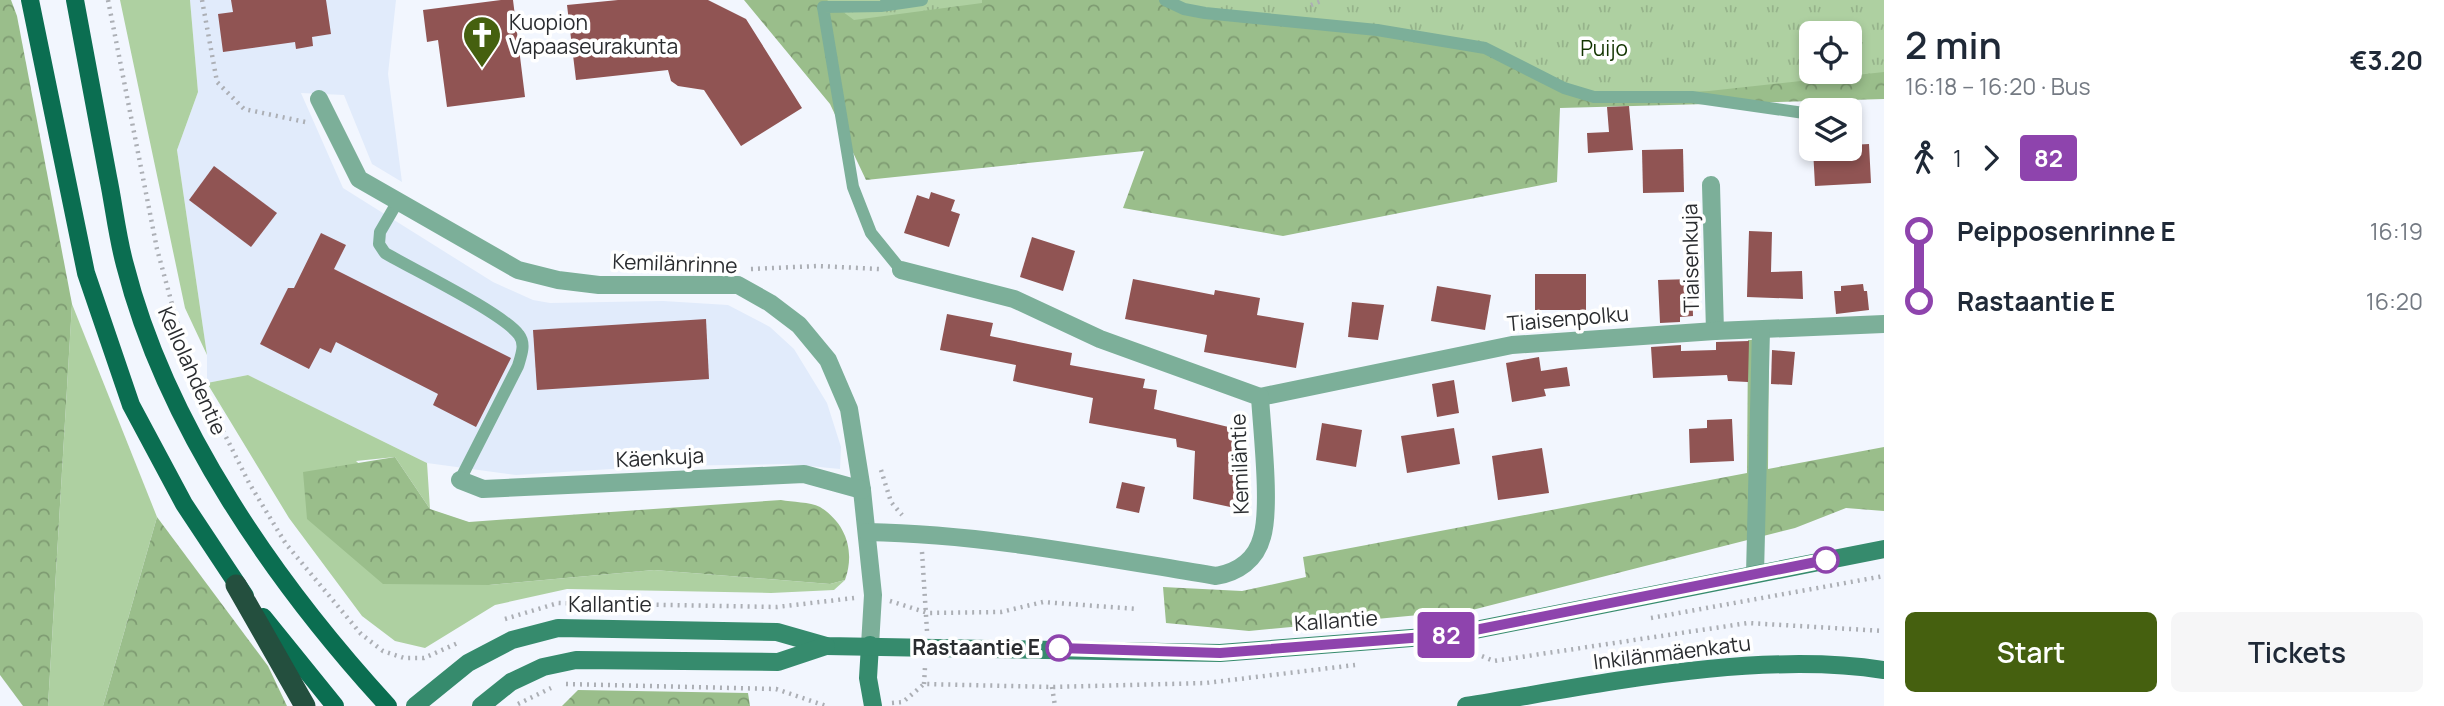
<!DOCTYPE html>
<html lang="en">
<head>
<meta charset="utf-8">
<style>
	body { margin:0; font-family:Manrope,sans-serif; background:#f6f6f7; color:#1f2937; height:100vh; display:flex; flex-direction:column; font-size:26px; white-space:nowrap }
	* { box-sizing:border-box; margin:0 }
	p { font-size:23px; color:#747a83 }
	.icon { flex:none; width:38px; height:38px; fill:none; stroke:currentColor; stroke-width:2; stroke-linecap:round; stroke-linejoin:round }
	.map { position:relative; flex:1; overflow:hidden }
	.drawer { display:flex; flex-direction:column; background:#fff; width:560px }
	.drawer>* { flex:none }
	.badge { padding:0 14px; border-radius:5px; font-size:24px; line-height:46px }
	.fabs { position:absolute; left:1799px; top:21px; display:grid; gap:14px }
	.fabs a { display:grid; place-items:center; width:63px; height:63px; border-radius:10px; background:#fff; box-shadow:0 4px 10px #0003; font-size:35px }
	.map>.badge { position:absolute; translate:-50% -50%; box-shadow:0 0 0 4px #fff }
	.legs { display:flex; align-items:center; gap:10px; height:77px; padding:0 21px; font-size:23px }
	.legs p { margin-inline-start:auto }
	.head { display:flex; align-items:center; justify-content:space-between; height:119px; padding:0 21px }
	h1 { font-size:38px; font-weight:600; line-height:52px }
	.cta { display:flex; gap:14px; margin-top:auto; padding:14px 21px }
	.cta a { flex:1; height:80px; border-radius:10px; background:#45600f; color:#fff; font-size:28px; font-weight:600; line-height:80px; text-align:center }
	.cta a+a { background:#f6f6f7; color:#1f2937 }
	ul { padding:0 21px; list-style:none }
	li { display:flex; align-items:center; gap:24px; height:70px; font-size:26px }
	li i { display:grid; place-items:center; width:10px; height:100%; margin:0 9px; background:currentColor }
	li i::after { content:''; width:18px; height:18px; margin:-9px; border:5px solid; border-radius:50%; background:#fff }
	li p { margin-inline-start:auto }
	li:first-child i { background:linear-gradient(#0000 50%,currentColor 0) }
	li:last-child i { background:linear-gradient(currentColor 50%,#0000 0) }
	main { display:flex; flex:1; min-height:0 }
	.map>svg:first-child { display:block }
	.built { fill:#e1ebfb }
	.grass { fill:#aed0a1 }
	.forest { fill:url(#forest-crowns); fill-rule:evenodd }
	.park { fill:url(#park-tufts); fill-rule:evenodd }
	.building { fill:#905453 }
	.lines { fill:none; stroke-linecap:round; stroke-linejoin:round }
	.path { stroke:#acafb5; stroke-width:4.5; stroke-dasharray:2 5; stroke-linecap:butt }
	.lane { stroke:#7caf99; stroke-width:12 }
	.street { stroke:#7caf99; stroke-width:18 }
	.secondary { stroke:#368b6d; stroke-width:18 }
	.primary { stroke:#0b6e51; stroke-width:18 }
	.highway { stroke:#244f3e; stroke-width:21 }
	.line-1-casing { stroke:#fff; stroke-width:16 }
	.line-1 { stroke:#8e44ad; stroke-width:10 }
	.stop-1-dot { fill:#fff; stroke:#8e44ad; stroke-width:3.5 }
	.labels { text-anchor:middle; stroke-width:7; stroke-linejoin:round; paint-order:stroke }
	.poi-label { font-size:21px; fill:#2a2c2f; stroke:#fff; text-anchor:start }
	.park-label { font-size:21px; fill:#123400; stroke:#fff }
	.street-label { font-size:21px; fill:#2a2c2f; stroke:#fff }
	.stop-label { font-size:21px; font-weight:bold; fill:#2a2c2f; stroke:#fff; text-anchor:end }
</style>
</head>
<body>
<main>
<div class="map">
<svg width="1884" height="706" viewBox="0 0 1884 706">
	<defs>
		<pattern id="forest-crowns" width="20" height="18" patternUnits="userSpaceOnUse" patternTransform="scale(1.75)"><rect width="20" height="18" fill="#9abe8b"/><path d="M2 6a3 3 0 1 1 6 0M12 15a3 3 0 1 1 6 0" fill="none" stroke="#7e9b72"/></pattern>
		<pattern id="park-tufts" width="24" height="20" patternUnits="userSpaceOnUse" patternTransform="scale(1.75)"><rect width="24" height="20" fill="#aed0a1"/><path d="M3 7l-1-3M5 7V3M7 7l1-3M15 17l-1-3M17 17v-4M19 17l1-3" fill="none" stroke="#96b38b"/></pattern>
	</defs>
	<rect width="100%" height="100%" fill="#f2f6fe"/>
	<path class="built" d="M190 0H396L388 74 402 182 372 164 344 95 301 93 343 188 493 282 533 300 550 303 663 301 728 305 770 327 794 349 827 403 841 447 840 469 789 464 659 466 516 475 427 463 248 375 207 383V355L177 150 198 92Z"/>
	<g class="grass">
		<path d="M120 0H190L198 92 177 150 207 355 185 308Z"/>
		<path d="M72 304 157 517 103 706H48Z"/>
		<path d="M248 375 427 463 430 509 395 457 356 461 489 585 654 570 830 584 845 580 834 590 771 593 567 589 495 605 425 648 395 641 362 616 289 518 207 383Z"/>
	</g>
	<g class="forest">
		<path d="M0 0H11L17 16 72 304 48 706H23L0 675Z"/>
		<path d="M744 0H1884V99L1560 108 1557 182 1283 236 1123 208 1144 151 866 180 830 104ZM1811 33H1850V72H1811Z"/>
		<path d="M1748 340H1769L1768 469 1884 447V511L1846 508 1795 528 1472 610 1249 631 1166 623 1163 587 1242 591 1306 577 1303 557 1747 473Z"/>
		<path d="M395 457 430 509 469 522 781 500C792 502 810 502 820 507 847 524 855 552 845 580L830 584 654 570 489 585 383 584 307 519 303 472Z"/>
		<path d="M157 517 268 666 287 706H103Z"/>
		<path d="M578 690 748 693 750 706H562Z"/>
	</g>
	<g class="park">
		<path d="M827 0H982V3L854 20Z"/>
		<path d="M1165 0H1884V72L1709 91 1594 97 1485 48 1205 13ZM1811 33H1850V72H1811Z"/>
	</g>
	<g class="building">
		<path d="M231 0H326L331 34 312 37 313 46 296 49 295 42 223 52 218 14 233 12Z"/>
		<path d="M501 0H513L525 97 447 107 438 40 427 42 423 10Z"/>
		<path d="M618 0H708L746 19 802 108 741 146 704 90 678 86 671 81 668 70 576 80 567 5Z"/>
		<path d="M1629 106 1633 150 1588 153 1587 133 1609 132 1607 107Z"/>
		<path d="M1869 144 1871 183 1815 186 1813 149H1850V145Z"/>
		<path d="M1683 149 1684 192 1643 193 1642 150Z"/>
		<path d="M214 166 277 213 251 247 189 200Z"/>
		<path d="M931 192 955 200 951 211 960 214 949 247 904 233 917 195 929 199Z"/>
		<path d="M1749 231 1772 232 1771 272 1802 271 1803 299 1747 297Z"/>
		<path d="M321 233 346 245 334 269 511 358 476 427 433 405 438 394 336 342 331 353 320 348 309 369 260 344 288 288H294Z"/>
		<path d="M1032 237 1075 251 1063 291 1020 277Z"/>
		<rect x="1535" y="274" width="51" height="36"/>
		<path d="M1133 279 1214 295 1215 290 1260 298 1257 315 1304 323 1296 368 1204 352 1207 335 1125 319Z"/>
		<path d="M1692 279 1693 316 1680 317V322L1660 323 1658 280Z"/>
		<path d="M1863 284 1864 291H1867L1869 310 1836 314 1834 291H1841V286Z"/>
		<path d="M1437 286 1491 295 1485 330 1431 321Z"/>
		<path d="M1352 302 1384 305 1378 340 1348 337Z"/>
		<path d="M947 314 993 323 990 336 1072 353 1070 365 1145 379 1143 388 1157 390 1154 409 1245 431 1246 462 1234 460 1235 508 1193 499 1195 451 1177 447 1176 439 1089 423 1093 398 1013 381 1016 365 940 350Z"/>
		<path d="M706 319 709 379 537 390 533 330Z"/>
		<path d="M1749 341 1748 382 1728 381 1727 375 1653 378 1651 347 1681 345V351L1716 350V342Z"/>
		<path d="M1772 350 1795 352 1792 385 1771 384Z"/>
		<path d="M1539 357 1541 371 1567 367 1570 386 1544 389 1546 396 1512 402 1506 363Z"/>
		<path d="M1454 380 1459 413 1437 417 1432 384Z"/>
		<path d="M1732 419 1734 461 1690 463 1689 429 1707 428V420Z"/>
		<path d="M1322 423 1362 430 1356 467 1316 460Z"/>
		<path d="M1454 428 1460 464 1407 473 1401 436Z"/>
		<path d="M1542 448 1549 493 1498 500 1492 456Z"/>
		<path d="M1122 482 1145 487 1139 513 1116 508Z"/>
	</g>
	<g class="lines">
		<g class="path">
			<path d="M108 0 157 249 187 359 249 483 286 544 361 634 383 651 404 658H424L460 642"/>
			<path d="M202 0 217 82 244 109 310 123"/>
			<path d="M1311 5 1324 0"/>
			<path d="M751 269 818 266 879 269"/>
			<path d="M881 470 891 502 902 515"/>
			<path d="M922 552 927 631"/>
			<path d="M890 601 928 613 1001 612 1043 602 1137 609"/>
			<path d="M1651 618 1884 576"/>
			<path d="M505 619 558 603 777 607 854 598"/>
			<path d="M1469 651 1494 661 1748 623 1884 631"/>
			<path d="M566 684 776 689 826 706"/>
			<path d="M924 684 925 667"/>
			<path d="M1052 687 1055 706"/>
			<path d="M892 703 903 702 924 684 1052 687 1206 683 1355 665"/>
			<path d="M518 704 551 688"/>
		</g>
		<g class="lane">
			<path d="M1165 0 1184 9 1205 13 1377 30 1485 48 1564 88 1594 97H1692L1811 114"/>
			<path d="M1850 126 1854 127"/>
			<path d="M398 201 380 232 379 244 385 253C414 270 503 313 519 335 526 344 521 356 518 366L460 480"/>
			<path d="M901 270 871 233 853 187 823 7 881 6 922 0"/>
		</g>
		<g class="street">
			<path d="M319 99 359 179 518 270 558 280 599 285H738L770 303 799 325 828 360 849 409 862 490 873 595 870 645"/>
			<path d="M1711 185 1715 331"/>
			<path d="M1260 397 1512 345 1715 331 1884 324"/>
			<path d="M460 480 483 489 804 474 862 490"/>
			<path d="M867 532C984 534 1100 557 1216 576 1238 572 1256 560 1262 537 1271 508 1262 431 1260 397L1100 339 1014 299 901 270"/>
			<path d="M1755 574 1761 330"/>
		</g>
		<g class="secondary">
			<path d="M870 645 868 678 873 706"/>
			<path d="M415 706 468 663 512 640 558 628 777 632 826 646 1220 653 1450 635 1884 549"/>
			<path d="M481 706 511 682 543 667 576 660 778 662 826 646"/>
			<path d="M1466 706C1596 685 1754 650 1884 670"/>
		</g>
		<g class="primary">
			<path d="M30 0 86 273 131 405 184 504 245 596"/>
			<path d="M75 0C86 59 97 118 108 177 114 206 117 236 125 265 166 427 277 585 388 706"/>
			<path d="M263 617 335 706"/>
		</g>
		<path class="highway" d="M236 585 305 706"/>
	</g>
	<g class="lines">
		<defs>
			<path id="line-1" d="M1059 648 1220 653 1450 635 1826 560"/>
		</defs>
		<use href="#line-1" class="line-1-casing"/>
		<use href="#line-1" class="line-1"/>
	</g>
	<defs>
		<symbol id="church-pin" viewBox="-11 -11 22 30"><path d="M0 17L-7.5 6A9.5 9.5 0 1 1 7.5 6Z" fill="#45600f" stroke="#fff"/><path d="M-1.2-6h2.4v3.5h3.3v2.4h-3.3V6h-2.4V-.1h-3.3v-2.4h3.3Z" fill="#fff"/></symbol>
	</defs>
	<g fill-rule="evenodd">
		<use href="#church-pin" x="460" y="13" width="44" height="60"/>
	</g>
	<g class="stop-1-dot">
		<circle cx="1826" cy="560" r="12"/>
		<circle cx="1059" cy="648" r="12"/>
	</g>
	<g class="labels">
		<g class="poi-label">
			<text x="509" y="30">Kuopion<tspan x="509" dy="24">Vapaaseurakunta</tspan></text>
		</g>
		<g class="park-label">
			<text x="1604" y="56">Puijo</text>
		</g>
		<g class="street-label">
			<text transform="translate(1691 258) rotate(-91)" y="7">Tiaisenkuja</text>
			<text transform="translate(675 264) rotate(2)" y="7">Kemilänrinne</text>
			<text transform="translate(1568 319) rotate(-5)" y="7">Tiaisenpolku</text>
			<text transform="translate(192 371) rotate(66)" y="7">Kellolahdentie</text>
			<text transform="translate(660 458) rotate(-3)" y="7">Käenkuja</text>
			<text transform="translate(1240 464) rotate(-92)" y="7">Kemiläntie</text>
			<text x="610" y="612">Kallantie</text>
			<text transform="translate(1336 621) rotate(-4)" y="7">Kallantie</text>
			<text transform="translate(1672 653) rotate(-7)" y="7">Inkilänmäenkatu</text>
		</g>
		<g class="stop-label">
			<text x="1040" y="655">Rastaantie E</text>
		</g>
	</g>
</svg>
<div class="fabs">
<a><svg class="icon" aria-label="locate" viewBox="0 0 24 24"><circle cx="12" cy="12" r="6"/><path d="M12 2v4M12 18v4M2 12h4M18 12h4"/></svg></a>
<a><svg class="icon" aria-label="layers" viewBox="0 0 24 24"><path d="M12 4l9 5-9 5-9-5zM3 14l9 5 9-5"/></svg></a>
</div>
<b class="badge" style="left:1446px;top:635px;background:#8e44ad;color:#fff">82</b>
</div>
<section class="drawer">
<div class="head"><div><h1>2 min</h1><p>16:18 – 16:20 · Bus</p></div><b>€3.20</b></div>
<div class="legs"><svg class="icon" aria-label="walk" viewBox="0 0 24 24"><circle cx="13" cy="4" r="2"/><path d="M13 8l-2 6 4 7M11 14l-3 7M7 12l3-4h3l4 4"/></svg>1<svg class="icon" aria-label="forward" viewBox="0 0 24 24"><path d="M9 5l7 7-7 7"/></svg><b class="badge" style="background:#8e44ad;color:#fff">82</b></div>
<ul>
<li><i style="color:#8e44ad"></i><b>Peipposenrinne E</b><p>16:19</p></li>
<li><i style="color:#8e44ad"></i><b>Rastaantie E</b><p>16:20</p></li>
</ul>
<div class="cta"><a>Start</a><a>Tickets</a></div>
</section>
</main>
</body>
</html>
